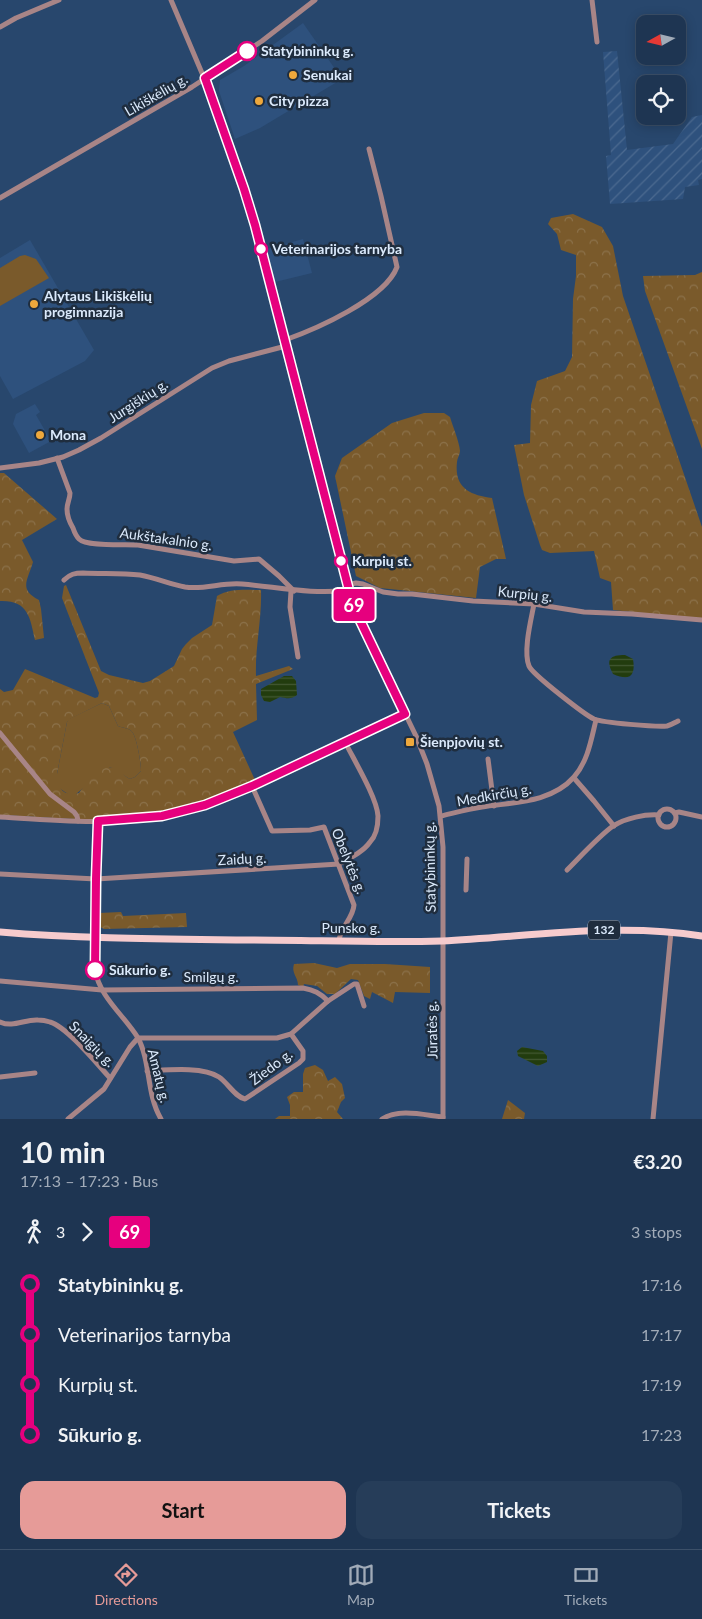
<!DOCTYPE html>
<html lang="en">
<head>
<meta charset="utf-8">
<style>
	body { margin:0; font-family:Lato,sans-serif; background:#263d59; color:#f1f3f6; height:100vh; display:flex; flex-direction:column; font-size:19px; white-space:nowrap }
	* { box-sizing:border-box; margin:0 }
	p { font-size:16px; color:#a1abb8 }
	.icon { flex:none; width:28px; height:28px; fill:none; stroke:currentColor; stroke-width:2; stroke-linecap:round; stroke-linejoin:round }
	.map { position:relative; height:1119px; overflow:hidden }
	.details { display:flex; flex-direction:column; background:#1e3552; flex:1 }
	.details>* { flex:none }
	.badge { padding:0 10px; border-radius:4px; font-size:18px; line-height:32px }
	.needle { width:32px; rotate:262deg }
	.controls { position:absolute; left:636px; top:15px; display:grid; gap:10px }
	.controls a { display:grid; place-items:center; width:50px; height:50px; border-radius:10px; background:#1e3552; box-shadow:0 2px 12px #0003,0 0 0 1px #3c5069; font-size:25px }
	.map>.badge { position:absolute; translate:-50% -50%; box-shadow:0 0 0 2px #fff }
	.legs { display:flex; align-items:center; gap:8px; height:55px; padding:0 20px; font-size:16px }
	.legs p { margin-inline-start:auto }
	.head { display:flex; align-items:center; justify-content:space-between; height:85px; padding:0 20px }
	h1 { font-size:28px; font-weight:700; line-height:38px }
	.cta { display:flex; gap:10px; margin-top:auto; padding:10px 20px }
	.cta a { flex:1; height:58px; border-radius:15px; background:#e69b98; color:#111; font-size:20px; font-weight:700; line-height:58px; text-align:center }
	.cta a+a { background:#263d59; color:#f1f3f6 }
	ul { padding:0 20px; list-style:none }
	li { display:flex; align-items:center; gap:18px; height:50px; font-size:19px }
	li i { display:grid; place-items:center; width:8px; height:100%; margin:0 6px; background:currentColor }
	li i::after { content:''; width:12px; height:12px; margin:-6px; border:4px solid; border-radius:50%; background:#1e3552 }
	li p { margin-inline-start:auto }
	li:first-child i { background:linear-gradient(#0000 50%,currentColor 0) }
	li:last-child i { background:linear-gradient(currentColor 50%,#0000 0) }
	.menu { display:flex; justify-content:space-around; align-items:center; height:70px; border-top:1px solid #3c5069; background:#1e3552; font-size:14px; color:#a1abb8 }
	.menu a { display:grid; justify-items:center; gap:2px }
	.menu .current { color:#e69b98 }
	.map>svg:first-child { display:block }
	.built { fill:#2e517d }
	.industrial { fill:url(#industrial-furrows) }
	.grass { fill:#7a5a2b }
	.forest { fill:url(#forest-crowns); fill-rule:evenodd }
	.water { fill:url(#water-rules) }
	.lines { fill:none; stroke-linecap:round; stroke-linejoin:round }
	.minor { stroke:#a88587; stroke-width:5 }
	.major { stroke:#f6cbcd; stroke-width:7 }
	.line-1-casing { stroke:#fff; stroke-width:11 }
	.line-1 { stroke:#e6007e; stroke-width:8 }
	.stop-1-dot { fill:#fff; stroke:#e6007e; stroke-width:2.5 }
	.poi-dot { fill:#eea83c; stroke:#1f2d3e; stroke-width:2 }
	.labels { text-anchor:middle; stroke-width:5; stroke-linejoin:round; paint-order:stroke }
	.shield { fill:#1f2d3e; stroke:#a3b1c3; stroke-width:1 }
	.shield-label { font-size:12px; font-weight:bold; fill:#dbeafc }
	.stop-label { font-size:14px; font-weight:bold; fill:#dbeafc; stroke:#1f2d3e; text-anchor:start }
	.poi-label { font-size:14px; font-weight:bold; fill:#dbeafc; stroke:#1f2d3e; text-anchor:start }
	.street-label { font-size:14px; fill:#dbeafc; stroke:#1f2d3e }
</style>
</head>
<body>
<div class="map">
<svg width="702" height="1119" viewBox="0 0 702 1119">
	<defs>
		<pattern id="industrial-furrows" width="10" height="10" patternUnits="userSpaceOnUse" patternTransform="scale(1.25)"><rect width="10" height="10" fill="#2e517d"/><path d="M-1 1l2-2M0 10L10 0M9 11l2-2" fill="none" stroke="#4c6a90"/></pattern>
		<pattern id="forest-crowns" width="20" height="18" patternUnits="userSpaceOnUse" patternTransform="scale(1.25)"><rect width="20" height="18" fill="#7a5a2b"/><path d="M2 6a3 3 0 1 1 6 0M12 15a3 3 0 1 1 6 0" fill="none" stroke="#8c724b"/></pattern>
		<pattern id="water-rules" width="6" height="5" patternUnits="userSpaceOnUse" patternTransform="scale(1.25)"><rect width="6" height="5" fill="#223c0e"/><path d="M0 2.5h6" fill="none" stroke="#425832"/></pattern>
	</defs>
	<rect width="100%" height="100%" fill="#28476d"/>
	<g class="built">
		<path d="M303 23 342 79 260 128 235 139 219 91 220 80 244 66Z"/>
		<path d="M303 239 312 273 275 282 267 249Z"/>
		<path d="M30 240 94 350 85 361 13 399 0 376V258Z"/>
		<path d="M35 404 40 412 36 415 51 441 29 453 13 424 16 414Z"/>
	</g>
	<path class="industrial" d="M617 51 627 150 673 144 692 117 702 115V179L698 180 699 185 685 187 683 199 610 204 606 156 611 155 603 52Z"/>
	<g class="grass">
		<path d="M25 255 36 259 49 278 0 306V268L20 256Z"/>
		<path d="M102 703 109 706 118 726C123 728 130 728 133 733 137 740 141 762 141 771L135 777 130 779C122 775 118 770 110 767L76 794H68L59 788 57 782V774L67 722 69 719Z"/>
	</g>
	<g class="forest">
		<path d="M573 214 602 227 613 246 623 296 702 527V619L613 610 611 582 600 578 594 551 550 553 542 550 540 545 524 495 514 445 530 443 531 405 537 381 565 371 572 357 573 299 576 276V255L561 250 557 234 548 224 551 218Z"/>
		<path d="M702 272V449L645 291 643 276 695 275Z"/>
		<path d="M424 413H444L450 417C453 427 459 441 460 451 460 455 457 458 457 462 454 488 470 495 492 498L506 559H496L480 567 476 598 380 588 356 576 335 476 342 458 392 423Z"/>
		<path d="M0 473H4L57 519 22 540 33 562C28 580 18 589 39 600L41 609 44 638 35 640C30 617 28 600 0 601Z"/>
		<path d="M66 585 101 671 109 675 143 683 150 681 174 666 182 649 186 644 192 638 212 625 217 596C230 588 247 590 261 590 262 619 255 647 256 676L289 666 293 669 256 684 257 720 233 732 255 780C226 793 197 807 165 814 114 825 52 817 0 815V689L4 692 13 690 25 669 95 698 98 697 99 693 62 598 64 586ZM102 703 109 706 118 726C123 728 130 728 133 733 137 740 141 762 141 771L135 777 130 779C125 777 122 772 117 769 101 761 87 783 79 793 63 797 57 788 57 774L67 722 70 719Z"/>
		<path d="M121 912 123 916 186 913 187 927 104 929 100 927 99 913Z"/>
		<path d="M314 963 337 968 350 964H385L430 967V993L395 992 393 1003 372 992 370 999 364 996 358 980 351 979 335 994H327L317 986 304 984 303 987 298 985C298 977 291 973 294 964Z"/>
		<path d="M315 1065 323 1070 328 1081 335 1077 342 1084 345 1098 341 1102 337 1112 343 1119H275L279 1116H290V1105L287 1097 294 1092H303V1074L305 1068Z"/>
		<path d="M508 1100 525 1113 524 1119H502Z"/>
	</g>
	<g class="water">
		<path d="M625 655 633 659C636 677 629 681 613 674 605 659 610 655 625 655Z"/>
		<path d="M284 676H292L296 681 297 695C291 700 286 698 280 697L270 702 264 701 261 695V689Z"/>
		<path d="M522 1047 543 1051 547 1056V1062L538 1066 518 1056 517 1051Z"/>
	</g>
	<g class="lines">
		<g class="minor">
			<path d="M171 0 210 92 253 216 350 594 356 612 416 736 427 764 439 806 443 847V1119"/>
			<path d="M592 0 597 42"/>
			<path d="M0 27 16 18 59 0"/>
			<path d="M0 198 192 87 262 41 315 0"/>
			<path d="M285 340C316 329 385 299 397 267L381 196 369 149"/>
			<path d="M57 458 70 493C70 499 67 503 67 509 67 515 70 523 73 528 74 531 76 536 79 539 87 547 124 544 138 545L234 561 259 559 279 576 294 591"/>
			<path d="M0 468 39 463 63 457 79 450 101 438 212 368 229 361 286 346"/>
			<path d="M64 580C70 574 75 573 83 573 102 574 121 573 140 575 156 578 170 584 185 587 204 590 223 582 242 584 278 587 313 595 349 590"/>
			<path d="M347 585 356 583 363 584 383 592 398 594H412L473 601 534 604 584 612 632 614 702 620"/>
			<path d="M291 591 290 607 298 657"/>
			<path d="M534 604C531 620 523 651 529 666 532 674 585 715 594 719 604 723 656 727 667 726 671 725 674 723 678 721"/>
			<path d="M0 733 50 794 74 812 77 816 78 821"/>
			<path d="M488 759 494 806"/>
			<path d="M574 778 594 801 614 826"/>
			<path d="M252 786 272 831 310 830 324 827 354 905C353 919 340 927 339 941"/>
			<circle cx="667" cy="818" r="9"/>
			<path d="M675 813 679 812 702 817"/>
			<path d="M441 816C454 813 468 809 482 807 514 802 551 803 574 777 588 761 591 740 596 720"/>
			<path d="M0 817C58 820 118 827 175 814 212 806 247 788 281 772 323 753 364 733 405 714"/>
			<path d="M98 821 96 879 95 970C100 998 124 1015 138 1038 151 1062 146 1094 161 1119"/>
			<path d="M567 870C580 857 599 836 613 826 626 818 645 814 659 815"/>
			<path d="M0 874 96 879 339 864C350 858 363 852 370 842 376 836 378 825 378 816 377 798 354 760 345 742"/>
			<path d="M466 890 467 859"/>
			<path d="M0 981 102 990 303 988C314 990 320 993 328 1001"/>
			<path d="M0 1022C13 1028 25 1019 38 1020 42 1020 47 1021 50 1022 67 1027 97 1064 110 1078"/>
			<path d="M147 1071C166 1070 203 1066 219 1077 228 1083 235 1097 245 1099L299 1063 303 1059V1051L291 1034"/>
			<path d="M0 1077 35 1073"/>
			<path d="M68 1119 104 1089 130 1047 138 1038H277L291 1034 328 1001 354 984H357L364 1006"/>
			<path d="M382 1119C399 1108 424 1115 443 1117"/>
			<path d="M653 1119 671 932"/>
		</g>
		<path class="major" d="M0 932C83 939 166 939 249 940 313 940 378 943 442 941 528 937 616 922 702 936"/>
	</g>
	<g class="lines">
		<defs>
			<path id="line-1" d="M95 970 96 879 98 821 162 816 205 805 252 786 405 714 356 612 350 594 255 225 244 189 205 78 247 51"/>
		</defs>
		<use href="#line-1" class="line-1-casing"/>
		<use href="#line-1" class="line-1"/>
	</g>
	<g class="stop-1-dot">
		<circle cx="247" cy="51" r="9"/>
		<circle cx="261" cy="249" r="6"/>
		<circle cx="341" cy="561" r="6"/>
		<circle cx="95" cy="970" r="9"/>
	</g>
	<g class="poi-dot">
		<circle cx="293" cy="75" r="5"/>
		<circle cx="259" cy="101" r="5"/>
		<circle cx="34" cy="304" r="5"/>
		<circle cx="40" cy="435" r="5"/>
		<rect x="405" y="737" width="10" height="10" rx="2.5"/>
	</g>
	<g class="labels">
		<rect class="shield" x="588" y="920.5" width="32" height="19" rx="4"/>
		<g class="shield-label">
			<text x="604" y="934">132</text>
		</g>
		<g class="stop-label">
			<text x="261" y="56">Statybininkų g.</text>
			<text x="272" y="254">Veterinarijos tarnyba</text>
			<text x="352" y="566">Kurpių st.</text>
			<text x="109" y="975">Sūkurio g.</text>
		</g>
		<g class="poi-label">
			<text x="303" y="80">Senukai</text>
			<text x="269" y="106">City pizza</text>
			<text x="44" y="301">Alytaus Likiškėlių<tspan x="44" dy="16">progimnazija</tspan></text>
			<text x="50" y="440">Mona</text>
			<text x="420" y="747">Šienpjovių st.</text>
		</g>
		<g class="street-label">
			<text transform="translate(156 95) rotate(-30)" y="5">Likiškėlių g.</text>
			<text transform="translate(138 401) rotate(-33)" y="5">Jurgiškių g.</text>
			<text transform="translate(166 539) rotate(8)" y="5">Aukštakalnio g.</text>
			<text transform="translate(525 594) rotate(6)" y="5">Kurpių g.</text>
			<text transform="translate(494 795) rotate(-10)" y="5">Medkirčių g.</text>
			<text transform="translate(242 859) rotate(-3)" y="5">Zaidų g.</text>
			<text transform="translate(349 861) rotate(68)" y="5">Obelytės g.</text>
			<text transform="translate(430 867) rotate(-91)" y="5">Statybininkų g.</text>
			<text x="351" y="933">Punsko g.</text>
			<text x="211" y="982">Smilgų g.</text>
			<text transform="translate(432 1030) rotate(-91)" y="5">Jūratės g.</text>
			<text transform="translate(92 1044) rotate(45)" y="5">Snaigių g.</text>
			<text transform="translate(271 1067) rotate(-37)" y="5">Žiedo g.</text>
			<text transform="translate(159 1076) rotate(76)" y="5">Amatų g.</text>
		</g>
	</g>
</svg>
<div class="controls">
<a><svg class="needle" viewBox="-14 -14 28 28"><path d="M0-13l5 13h-10z" fill="#e53935"/><path d="M0 13l5-13h-10z" fill="#a1abb8"/></svg></a>
<a><svg class="icon" aria-label="locate" viewBox="0 0 24 24"><circle cx="12" cy="12" r="6"/><path d="M12 2v4M12 18v4M2 12h4M18 12h4"/></svg></a>
</div>
<b class="badge" style="left:354px;top:605px;background:#e6007e;color:#fff">69</b>
</div>
<section class="details">
<div class="head"><div><h1>10 min</h1><p>17:13 – 17:23 · Bus</p></div><b>€3.20</b></div>
<div class="legs"><svg class="icon" aria-label="walk" viewBox="0 0 24 24"><circle cx="13" cy="4" r="2"/><path d="M13 8l-2 6 4 7M11 14l-3 7M7 12l3-4h3l4 4"/></svg>3<svg class="icon" aria-label="forward" viewBox="0 0 24 24"><path d="M9 5l7 7-7 7"/></svg><b class="badge" style="background:#e6007e;color:#fff">69</b><p>3 stops</p></div>
<ul>
<li><i style="color:#e6007e"></i><b>Statybininkų g.</b><p>17:16</p></li>
<li><i style="color:#e6007e"></i><span>Veterinarijos tarnyba</span><p>17:17</p></li>
<li><i style="color:#e6007e"></i><span>Kurpių st.</span><p>17:19</p></li>
<li><i style="color:#e6007e"></i><b>Sūkurio g.</b><p>17:23</p></li>
</ul>
<div class="cta"><a>Start</a><a>Tickets</a></div>
</section>
<nav class="menu">
<a class="current"><svg class="icon" aria-label="directions" viewBox="0 0 24 24"><path d="M12 3l9 9-9 9-9-9zM9 14v-3h6M13 9l2 2-2 2"/></svg>Directions</a>
<a><svg class="icon" aria-label="map" viewBox="0 0 24 24"><path d="M3 6l6-2 6 2 6-2v14l-6 2-6-2-6 2zM9 4v14M15 6v14"/></svg>Map</a>
<a><svg class="icon" aria-label="tickets" viewBox="0 0 24 24"><path d="M3 7h18v10H3zM15 7v10"/></svg>Tickets</a>
</nav>
</body>
</html>
